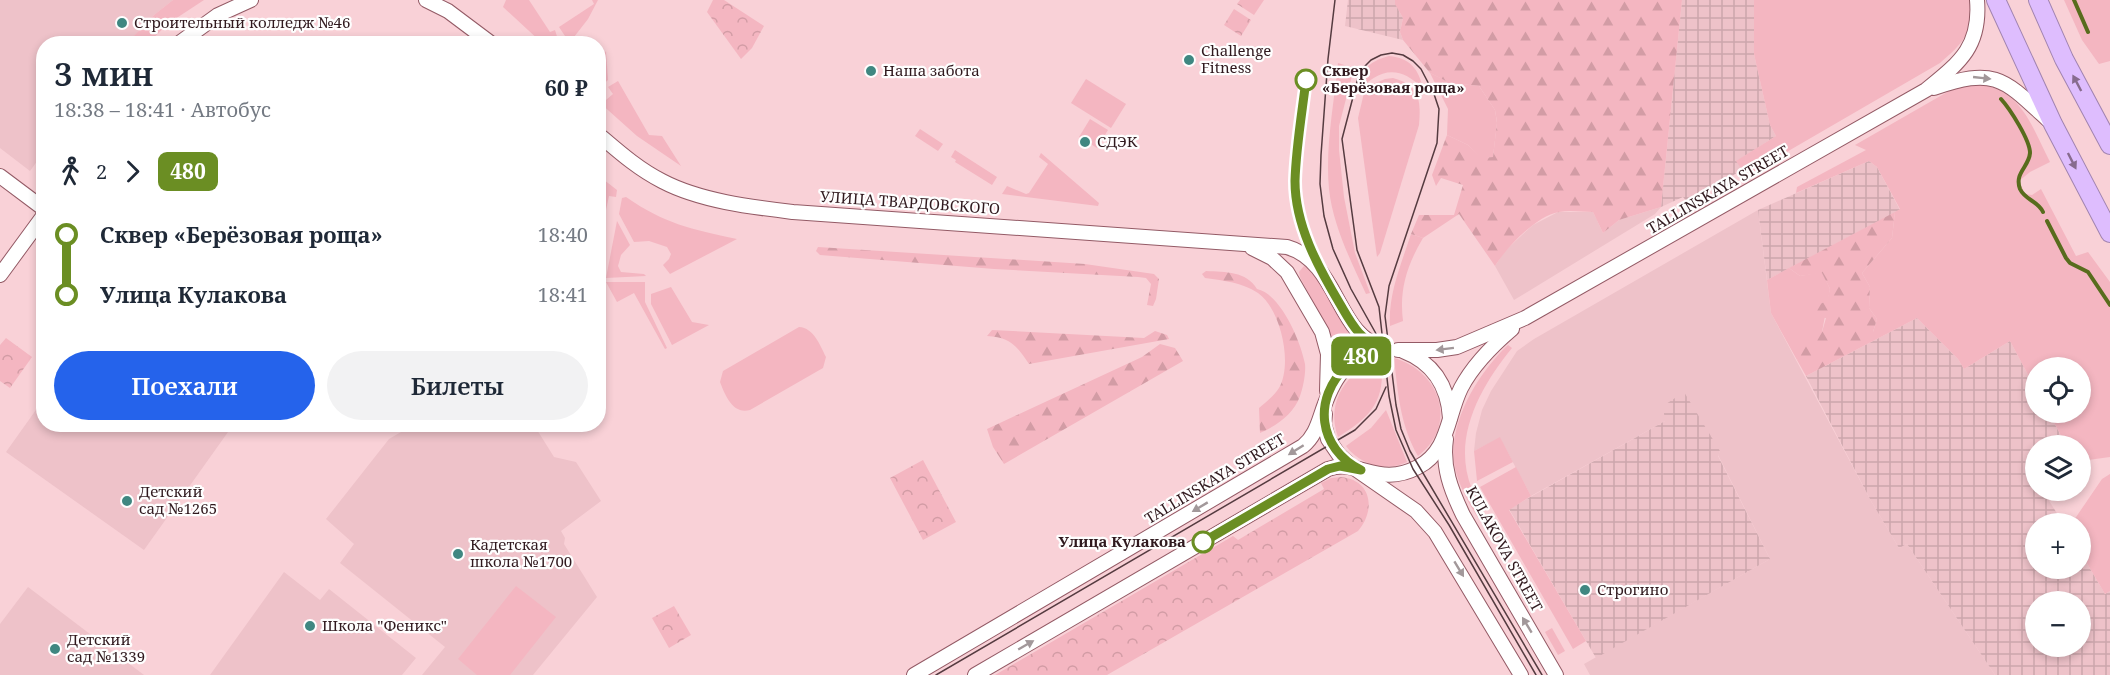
<!DOCTYPE html>
<html lang="ru">
<head>
<meta charset="utf-8">
<style>
	body { margin:0; font-family:"Noto Serif",serif; background:#f2f2f3; color:#1f2937; height:100vh; display:flex; flex-direction:column; font-size:22px; white-space:nowrap }
	* { box-sizing:border-box; margin:0 }
	p { font-size:20px; color:#747a83 }
	.icon { flex:none; width:33px; height:33px; fill:none; stroke:currentColor; stroke-width:2; stroke-linecap:round; stroke-linejoin:round }
	.map { position:relative; flex:1; overflow:hidden }
	.panel { position:absolute; left:36px; top:36px; width:570px; height:396px; display:flex; flex-direction:column; background:#fff; border-radius:24px; box-shadow:0 3px 9px #0003 }
	.panel>* { flex:none }
	.badge { padding:0 12px; border-radius:9px; font-size:21px; line-height:39px }
	.tools { position:absolute; left:2025px; top:357px; display:grid; gap:12px }
	.tools a { display:grid; place-items:center; width:66px; height:66px; border-radius:50%; background:#fff; box-shadow:0 3px 9px #0003; font-size:30px }
	.map>.badge { position:absolute; translate:-50% -50%; box-shadow:0 0 0 3px #fff }
	.legs { display:flex; align-items:center; gap:9px; height:66px; padding:0 18px; font-size:20px }
	.legs p { margin-inline-start:auto }
	.overview { display:flex; align-items:center; justify-content:space-between; height:102px; padding:0 18px }
	h1 { font-size:33px; font-weight:600; line-height:45px }
	.primary-button { display:flex; gap:12px; margin-top:auto; padding:12px 18px }
	.primary-button a { flex:1; height:69px; border-radius:36px; background:#2563eb; color:#fff; font-size:24px; font-weight:600; line-height:69px; text-align:center }
	.primary-button a+a { background:#f2f2f3; color:#1f2937 }
	ul { padding:0 18px; list-style:none }
	li { display:flex; align-items:center; gap:21px; height:60px; font-size:22px }
	li i { display:grid; place-items:center; width:9px; height:100%; margin:0 8px; background:currentColor }
	li i::after { content:''; width:15px; height:15px; margin:-8px; border:4px solid; border-radius:50%; background:#fff }
	li p { margin-inline-start:auto }
	li:first-child i { background:linear-gradient(#0000 50%,currentColor 0) }
	li:last-child i { background:linear-gradient(currentColor 50%,#0000 0) }
	.map>svg:first-child { display:block }
	.built { fill:#eec2c9 }
	.industrial { fill:url(#industrial-grid); fill-rule:evenodd }
	.green { fill:#f4b6c1 }
	.forest { fill:url(#forest-firs) }
	.park { fill:url(#park-crowns) }
	.lines { fill:none; stroke-linecap:round; stroke-linejoin:round }
	.stream { stroke:#586c1d; stroke-width:4 }
	.secondary-casing { stroke:#935a65; stroke-width:16 }
	.highway-casing { stroke:#a184b0; stroke-width:20 }
	.secondary { stroke:#fff; stroke-width:14 }
	.highway { stroke:#debdfe; stroke-width:18 }
	.tram { stroke:#553b40; stroke-width:1.5 }
	.oneway { fill:#a2989a }
	.oneway2 { fill:#876b8e }
	.line-1-casing { stroke:#fff; stroke-width:14 }
	.line-1 { stroke:#6b8e23; stroke-width:9 }
	.poi-dot { fill:#408781; stroke:#fefefe; stroke-width:2 }
	.stop-1-dot { fill:#fff; stroke:#6b8e23; stroke-width:3 }
	.labels { text-anchor:middle; stroke-width:4.5; stroke-linejoin:round; paint-order:stroke }
	.poi-label { font-size:15px; fill:#30191e; stroke:#fefefe; text-anchor:start }
	.stop-label { font-size:15px; font-weight:bold; fill:#30191e; stroke:#fefefe; text-anchor:start }
	.street-label { font-size:15px; fill:#30191e; stroke:#fefefe }
</style>
</head>
<body>
<div class="map">
<svg width="2110" height="675" viewBox="0 0 2110 675">
	<defs>
		<pattern id="industrial-grid" width="8" height="8" patternUnits="userSpaceOnUse" patternTransform="scale(1.5)"><rect width="8" height="8" fill="#eec2c9"/><path d="M0 4h8M4 0v8" fill="none" stroke="#cca6ac"/></pattern>
		<pattern id="forest-firs" width="22" height="20" patternUnits="userSpaceOnUse" patternTransform="scale(1.5)"><rect width="22" height="20" fill="#f4b6c1"/><path d="M5 1l3.5 6h-7zM16 11l3.5 6h-7z" fill="#d29ca5"/></pattern>
		<pattern id="park-crowns" width="20" height="18" patternUnits="userSpaceOnUse" patternTransform="scale(1.5)"><rect width="20" height="18" fill="#f4b6c1"/><path d="M2 6a3 3 0 1 1 6 0M12 15a3 3 0 1 1 6 0" fill="none" stroke="#d29ca5"/></pattern>
	</defs>
	<rect width="100%" height="100%" fill="#f9d1d7"/>
	<g class="built">
		<path d="M0 0H173L154 15 127 43 44 44 43 153 30 171 0 148Z"/>
		<path d="M1661 207 1655 214 1514 300 1495 266 1505 251 1523 234 1533 225 1558 212H1593L1603 233 1619 220Z"/>
		<path d="M1758 210 1771 313 1871 501 1899 548 1907 544 1995 675H1590L1584 664 1770 559 1718 455 1720 451 1665 421 1531 496 1500 438 1474 451 1476 433 1482 410 1491 391 1517 351 1534 339Z"/>
		<path d="M43 400 44 424 233 425 144 550 6 452Z"/>
		<path d="M413 425H534L554 457 576 462 601 501 561 531 565 538 564 544 597 597 533 675H422L445 647 340 563 354 544 326 519 389 439Z"/>
		<path d="M284 572 320 600 329 589 416 658 402 675H210Z"/>
		<path d="M28 587 144 675H0V624Z"/>
	</g>
	<g class="industrial">
		<path d="M1348 0H1395V4L1403 18 1400 32 1403 40 1345 26Z"/>
		<path d="M1682 0H1754V54L1770 125 1776 136 1737 161 1742 170 1687 202 1683 197 1661 207Z"/>
		<path d="M1869 161 1877 167 1900 210 1767 280 1758 210Z"/>
		<path d="M1917 318 1958 359 1964 369 2010 341 2035 388 2036 412 2049 413 2066 445 2036 446V490L2043 491 2063 523 2036 524V568H2080L2081 553 2105 594 2110 591V675H1995L1907 544 1899 548 1871 501 1806 376ZM2036 602H2080V646H2036Z"/>
		<path d="M1684 392 1720 451 1718 456 1770 559 1596 658 1509 509 1665 421 1663 406Z"/>
	</g>
	<g class="green">
		<path d="M173 0H204L169 23 148 43H127L154 15Z"/>
		<path d="M506 0H529L550 32 555 30 559 43H542L503 7Z"/>
		<path d="M592 0H598L588 19 574 37 565 36 559 27 594 4Z"/>
		<path d="M1754 0H1971C1973 32 1964 43 1940 63L1754 171 1742 170 1736 161 1776 136 1770 125 1754 54Z"/>
		<path d="M2064 0H2110V61L2099 64 2082 40Z"/>
		<path d="M606 51 608 80 599 88V60Z"/>
		<path d="M1389 56C1410 58 1419 69 1423 89 1399 63 1377 69 1356 94 1361 72 1366 62 1389 56Z"/>
		<path d="M1338 63 1354 68 1339 126V150L1344 197 1355 253 1370 293 1366 294C1351 261 1333 226 1329 189 1325 148 1334 104 1338 63Z"/>
		<path d="M1430 73 1451 83 1479 86 1495 110 1497 123 1493 157 1481 159 1468 145 1447 135 1448 109Z"/>
		<path d="M1393 78C1420 85 1421 101 1419 125L1380 253 1377 257 1358 118 1364 93 1371 85 1385 79Z"/>
		<path d="M1086 79 1126 104 1111 128 1071 103Z"/>
		<path d="M618 81 649 135 662 136 681 166 637 136 599 102V92L606 100 613 94 608 87Z"/>
		<path d="M1969 84C2020 84 2030 123 2050 162L2030 172 2019 181 2025 194 2032 195 2041 189 2076 256 2088 252 2110 282V457L2081 461 2080 446 2066 445 2049 413 2080 412V368H2036L2035 388 2010 341 1964 369 1958 359 1917 318 1873 341V332L1877 319 1869 308 1870 287 1862 273 1892 238 1895 212 1900 209 1877 167 1869 161 1796 193 1797 187 1866 150 1855 145 1956 87Z"/>
		<path d="M1090 119 1108 130 1097 148 1079 137Z"/>
		<path d="M920 129 943 144 938 151 915 136Z"/>
		<path d="M955 150 997 177 992 185 955 162 956 160 951 157Z"/>
		<path d="M1041 153 1099 203 1098 206 1002 194 1007 186 1026 194 1029 193 1048 164 1039 157Z"/>
		<path d="M599 176 617 190 616 197 609 196 600 238 606 239 599 270Z"/>
		<path d="M626 197C665 224 691 229 737 239L670 274 663 265 669 259 671 254 667 247 649 241 634 242 619 214 622 198Z"/>
		<path d="M617 221 630 245 621 255 618 266 621 272 644 274 646 276 606 278Z"/>
		<path d="M1411 234 1423 238C1407 265 1399 290 1403 321L1390 326C1388 294 1401 265 1411 234Z"/>
		<path d="M1304 266 1313 270 1349 334 1351 341 1347 346H1338L1335 343 1300 277 1299 272Z"/>
		<path d="M1789 268 1800 276 1822 272 1830 289 1822 332 1797 360 1771 313 1767 280Z"/>
		<path d="M606 282H645V302L667 348 665 349 634 293 617 302Z"/>
		<path d="M671 287 692 322 709 325 672 345 651 304V294Z"/>
		<path d="M799 327C814 328 820 345 826 357L823 368 750 410C733 415 725 395 720 382L723 371Z"/>
		<path d="M1508 345 1512 348C1481 386 1451 438 1472 489 1475 495 1480 502 1484 509L1478 518C1468 502 1459 486 1455 468 1446 425 1478 373 1508 345Z"/>
		<path d="M1394 358C1440 371 1459 425 1418 456 1400 425 1398 393 1394 358Z"/>
		<path d="M1381 359C1386 400 1372 416 1338 437 1325 402 1347 370 1381 359Z"/>
		<path d="M1386 410 1407 462C1386 472 1360 465 1346 446L1371 428Z"/>
		<path d="M1500 437 1513 462 1477 481 1474 451Z"/>
		<path d="M1516 467 1531 496 1509 510 1586 641 1573 649 1480 487Z"/>
		<path d="M2110 474V591L2105 594 2081 553 2080 524 2072 523 2102 479Z"/>
		<path d="M516 586 556 617 510 675H477L458 659Z"/>
		<path d="M1552 628 1565 651 1558 655 1545 632Z"/>
	</g>
	<g class="forest">
		<path d="M1395 0H1682L1661 207 1619 220 1603 233 1593 212C1582 212 1570 210 1559 212 1536 216 1507 247 1495 266L1459 214 1423 238 1411 234 1419 215H1454L1463 185 1441 178 1436 186 1432 175 1447 135 1468 145 1481 158 1493 157 1497 122 1495 110 1479 86 1450 83 1430 73 1403 40 1400 32 1403 18 1395 4Z"/>
		<path d="M1895 212 1892 238 1862 273 1870 287 1869 308 1877 319 1873 332V341L1806 376 1797 360 1801 353 1799 339 1812 329 1822 332 1826 318 1811 317 1808 309 1827 301 1830 289 1822 273 1800 276 1789 268Z"/>
		<path d="M818 247 1085 264 1154 274 1159 279 1156 299 1153 306 1147 305 1151 284 1146 278 1138 277 994 269 820 255 816 251Z"/>
		<path d="M1206 271C1226 272 1246 271 1257 289 1281 294 1301 342 1305 364 1306 373 1303 388 1300 396 1294 414 1276 426 1260 433L1259 408C1266 402 1274 396 1279 388 1293 364 1281 309 1258 293 1241 282 1225 281 1205 278L1202 274Z"/>
		<path d="M992 330 1144 338 1155 331 1167 335 1169 339 1029 364C1017 346 1010 337 987 336Z"/>
		<path d="M1160 344 1175 348 1183 361 1004 464 993 447 987 429 1142 357Z"/>
	</g>
	<g class="park">
		<path d="M713 0H724L764 26 752 48 741 59 707 12Z"/>
		<path d="M1240 0H1264L1254 15 1237 4Z"/>
		<path d="M1234 9 1251 20 1241 36 1224 25Z"/>
		<path d="M6 338 32 357 10 388 0 381V345Z"/>
		<path d="M923 460 956 522 923 540 890 478Z"/>
		<path d="M1341 477C1372 480 1376 510 1358 531L1107 675H995L1233 536 1238 540 1324 489 1321 483 1331 478Z"/>
		<path d="M674 606 691 635 669 648 652 618Z"/>
	</g>
	<g class="lines">
		<g class="stream">
			<path d="M2074 0 2088 32"/>
			<path d="M2001 99C2010 109 2030 140 2030 153 2029 167 2014 173 2020 189 2025 200 2038 201 2043 212"/>
			<path d="M2047 221 2066 258 2070 263 2088 272 2110 305"/>
		</g>
		<defs>
			<g id="secondary">
				<path d="M426 0 448 11 492 44"/>
				<path d="M178 44 218 15 251 0"/>
				<path d="M1934 88C1995 67 2003 78 2048 120"/>
				<path d="M598 134C618 151 638 169 662 181 700 201 751 207 793 212L1287 247C1339 262 1337 338 1384 347"/>
				<path d="M0 176 44 209"/>
				<path d="M1252 248 1272 258 1287 272 1322 332 1328 354 1327 391"/>
				<path d="M0 275 44 215"/>
				<path d="M1398 350H1437L1457 347 1525 318 1926 90C1959 63 1981 47 1977 0"/>
				<path d="M1403 351C1434 363 1448 386 1450 418"/>
				<path d="M1325 414 1324 424 1328 439 1339 455 1351 466 1416 511 1435 532 1521 675"/>
				<path d="M1446 439C1442 467 1451 490 1463 515L1556 675"/>
				<path d="M914 675 1303 446C1313 438 1317 427 1321 415 1333 378 1345 358 1384 347"/>
				<path d="M975 675 1328 469C1358 458 1379 488 1418 467 1449 451 1447 416 1461 388 1473 365 1492 346 1512 329"/>
			</g>
			<g id="highway">
				<path d="M1996 0 2053 124 2110 233"/>
				<path d="M2038 0 2064 59 2110 145"/>
			</g>
		</defs>
		<use href="#secondary" class="secondary-casing"/>
		<use href="#highway" class="highway-casing"/>
		<use href="#secondary" class="secondary"/>
		<use href="#highway" class="highway"/>
		<g class="tram">
			<path d="M1335 0 1328 59 1321 155 1320 184 1324 216 1333 249 1351 289 1379 339"/>
			<path d="M936 675 1355 430 1376 409 1386 387"/>
			<path d="M1536 675 1449 525 1413 469 1396 430 1389 396 1379 307 1357 250 1342 139 1358 78 1363 68 1371 60 1381 55 1392 53 1403 55 1413 61 1421 69 1434 94 1439 109 1437 143 1389 286 1385 316 1396 405 1401 429 1410 451 1542 675"/>
		</g>
	</g>
	<defs><path id="oneway-solid" d="M-6-.8H1V-3.2L6.5 0L1 3.2V.8H-6Z" transform="scale(1.5)"/></defs>
	<g class="oneway">
		<use href="#oneway-solid" transform="translate(1982 78) rotate(6)"/>
		<use href="#oneway-solid" transform="translate(1445 349) rotate(173)"/>
		<use href="#oneway-solid" transform="translate(1296 450) rotate(148)"/>
		<use href="#oneway-solid" transform="translate(1200 507) rotate(149)"/>
		<use href="#oneway-solid" transform="translate(1459 569) rotate(59)"/>
		<use href="#oneway-solid" transform="translate(1527 625) rotate(-121)"/>
		<use href="#oneway-solid" transform="translate(1026 645) rotate(-30)"/>
	</g>
	<g class="oneway2">
		<use href="#oneway-solid" transform="translate(2077 83) rotate(-118)"/>
		<use href="#oneway-solid" transform="translate(2072 161) rotate(63)"/>
	</g>
	<g class="lines">
		<defs>
			<path id="line-1" d="M1203 542 1328 469 1340 466 1361 470C1318 449 1312 398 1347 366 1357 356 1370 351 1384 347 1361 343 1351 323 1340 304 1318 267 1295 225 1295 181 1296 147 1302 113 1306 80"/>
		</defs>
		<use href="#line-1" class="line-1-casing"/>
		<use href="#line-1" class="line-1"/>
	</g>
	<g class="poi-dot">
		<circle cx="122" cy="23" r="6"/>
		<circle cx="1189" cy="60" r="6"/>
		<circle cx="871" cy="71" r="6"/>
		<circle cx="1085" cy="142" r="6"/>
		<circle cx="127" cy="501" r="6"/>
		<circle cx="458" cy="554" r="6"/>
		<circle cx="1585" cy="590" r="6"/>
		<circle cx="310" cy="626" r="6"/>
		<circle cx="55" cy="649" r="6"/>
	</g>
	<g class="stop-1-dot">
		<circle cx="1306" cy="80" r="10"/>
		<circle cx="1203" cy="542" r="10"/>
	</g>
	<g class="labels">
		<g class="poi-label">
			<text x="134" y="28">Строительный колледж №46</text>
			<text x="1201" y="56">Challenge<tspan x="1201" dy="17">Fitness</tspan></text>
			<text x="883" y="76">Наша забота</text>
			<text x="1097" y="147">СДЭК</text>
			<text x="139" y="497">Детский<tspan x="139" dy="17">сад №1265</tspan></text>
			<text x="470" y="550">Кадетская<tspan x="470" dy="17">школа №1700</tspan></text>
			<text x="1597" y="595">Строгино</text>
			<text x="322" y="631">Школа "Феникс"</text>
			<text x="67" y="645">Детский<tspan x="67" dy="17">сад №1339</tspan></text>
		</g>
		<g class="stop-label">
			<text x="1322" y="76">Сквер<tspan x="1322" dy="17">«Берёзовая роща»</tspan></text>
			<text x="1186" y="547" text-anchor="end">Улица Кулакова</text>
		</g>
		<g class="street-label">
			<text transform="translate(1718 190) rotate(-30)" y="5">TALLINSKAYA STREET</text>
			<text transform="translate(910 203) rotate(4)" y="5">УЛИЦА ТВАРДОВСКОГО</text>
			<text transform="translate(1215 479) rotate(-31)" y="5">TALLINSKAYA STREET</text>
			<text transform="translate(1504 549) rotate(61)" y="5">KULAKOVA STREET</text>
		</g>
	</g>
</svg>
<div class="tools">
<a><svg class="icon" aria-label="locate" viewBox="0 0 24 24"><circle cx="12" cy="12" r="6"/><path d="M12 2v4M12 18v4M2 12h4M18 12h4"/></svg></a>
<a><svg class="icon" aria-label="layers" viewBox="0 0 24 24"><path d="M12 4l9 5-9 5-9-5zM3 14l9 5 9-5"/></svg></a>
<a>+</a>
<a>−</a>
</div>
<b class="badge" style="left:1361px;top:356px;background:#6b8e23;color:#fff">480</b>
<section class="panel">
<div class="overview"><div><h1>3 мин</h1><p>18:38 – 18:41 · Автобус</p></div><b>60 ₽</b></div>
<div class="legs"><svg class="icon" aria-label="walk" viewBox="0 0 24 24"><circle cx="13" cy="4" r="2"/><path d="M13 8l-2 6 4 7M11 14l-3 7M7 12l3-4h3l4 4"/></svg>2<svg class="icon" aria-label="forward" viewBox="0 0 24 24"><path d="M9 5l7 7-7 7"/></svg><b class="badge" style="background:#6b8e23;color:#fff">480</b></div>
<ul>
<li><i style="color:#6b8e23"></i><b>Сквер «Берёзовая роща»</b><p>18:40</p></li>
<li><i style="color:#6b8e23"></i><b>Улица Кулакова</b><p>18:41</p></li>
</ul>
<div class="primary-button"><a>Поехали</a><a>Билеты</a></div>
</section>
</div>
</body>
</html>
